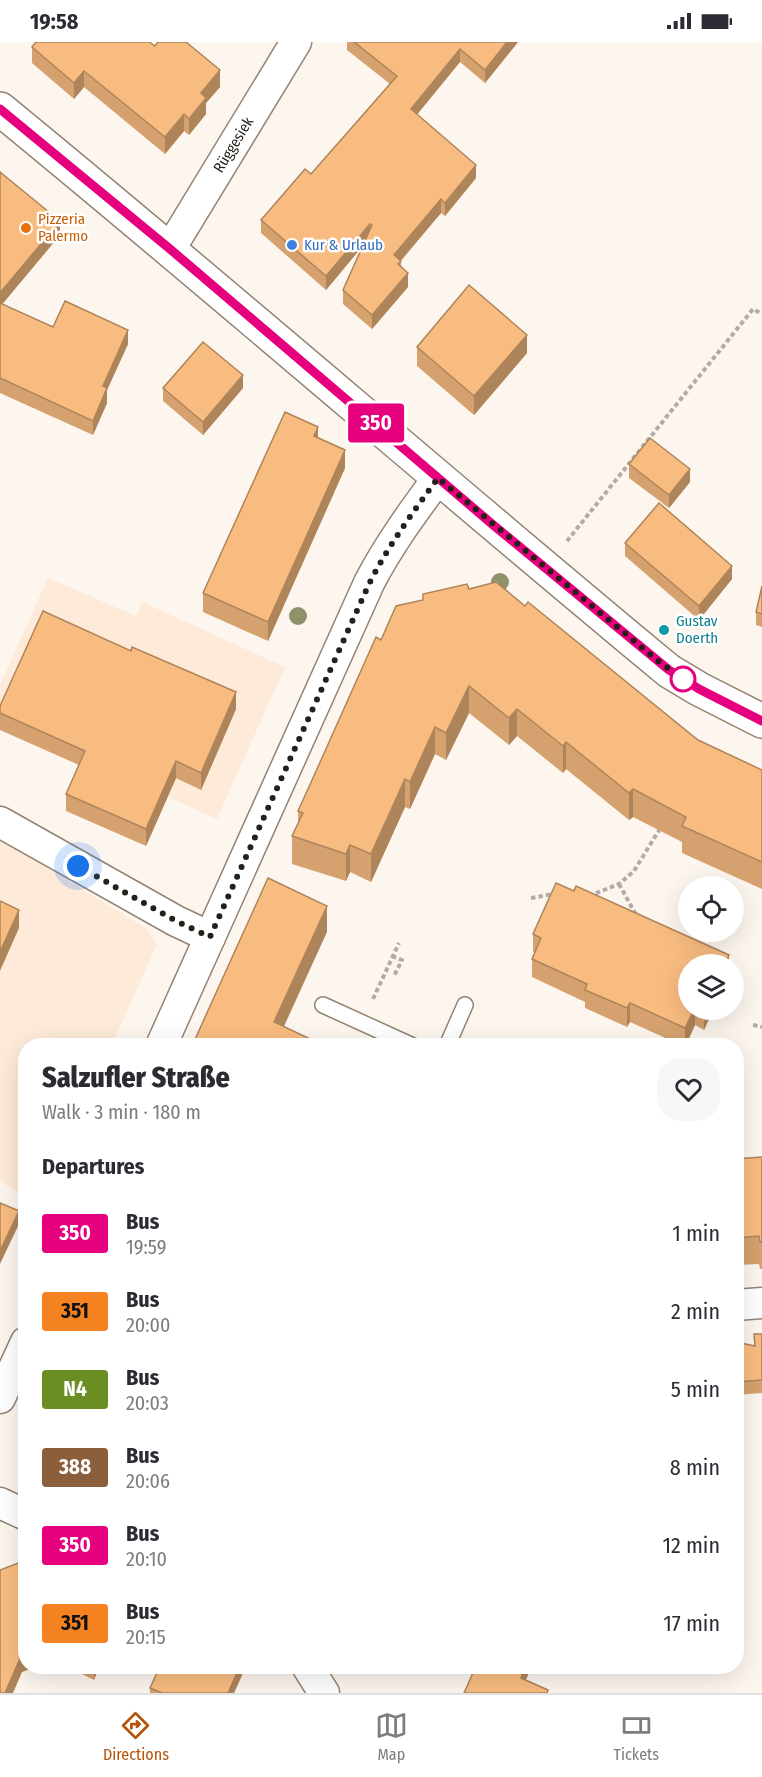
<!DOCTYPE html>
<html lang="en">
<head>
<meta charset="utf-8">
<style>
	body { margin:0; font-family:"Fira Sans Condensed",sans-serif; background:#f7f7f7; color:#2b2b33; height:100vh; display:flex; flex-direction:column; font-size:22px; white-space:nowrap }
	* { box-sizing:border-box; margin:0 }
	p { font-size:20px; color:#7c7c81 }
	.icon { flex:none; width:33px; height:33px; fill:none; stroke:currentColor; stroke-width:2; stroke-linecap:round; stroke-linejoin:round }
	.map { position:relative; flex:1; overflow:hidden }
	.details { position:absolute; left:18px; top:996px; width:726px; height:636px; display:flex; flex-direction:column; background:#fff; border-radius:24px; box-shadow:0 6px 24px #0002 }
	.details>* { flex:none }
	.badge { padding:0 12px; border-radius:4px; font-size:21px; line-height:39px }
	.tools { position:absolute; left:678px; top:834px; display:grid; gap:12px }
	.tools a { display:grid; place-items:center; width:66px; height:66px; border-radius:50%; background:#fff; box-shadow:0 6px 24px #0002; font-size:30px }
	.you { position:absolute; width:30px; height:30px; margin:-15px; border:4px solid #fff; border-radius:50%; background:#1a73e8; box-shadow:0 0 0 9px #1a73e833 }
	.map>.badge { position:absolute; translate:-50% -50%; box-shadow:0 0 0 3px #fff }
	h2 { padding:0 24px; font-size:22px; line-height:54px }
	.round { display:grid; place-items:center; flex:none; width:63px; height:63px; border-radius:24px; background:#f7f7f7 }
	.headline { display:flex; align-items:center; justify-content:space-between; height:102px; padding:0 24px }
	h1 { font-size:28px; font-weight:800; line-height:45px }
	ul { padding:0; list-style:none }
	li { display:flex; align-items:center; gap:18px; height:78px; padding:0 24px }
	li div { flex:1 }
	li b { display:block; font-size:22px }
	li em { font-style:normal }
	li .badge { min-width:66px; font-weight:700; text-align:center }
	.status { display:flex; justify-content:space-between; align-items:center; height:42px; padding:0 30px; background:#fff; direction:ltr }
	.status svg { height:16px; fill:currentColor }
	.menu { display:flex; justify-content:space-around; align-items:center; height:84px; border-top:2px solid #e1e1e2; background:#fff; font-size:16px; color:#7c7c81 }
	.menu a { display:grid; justify-items:center; gap:3px }
	.menu .current { color:#b45309 }
	.map>svg:first-child { display:block }
	.built { fill:#fdead8 }
	.lines { fill:none; stroke-linecap:round; stroke-linejoin:round }
	.service-casing { stroke:#938374; stroke-width:18 }
	.minor-casing { stroke:#938374; stroke-width:33 }
	.tertiary-casing { stroke:#938374; stroke-width:36 }
	.path { stroke:#b3aca6; stroke-width:4; stroke-dasharray:4.5 3; stroke-linecap:butt }
	.service { stroke:#fff; stroke-width:15 }
	.minor { stroke:#fff; stroke-width:30 }
	.tertiary { stroke:#fff; stroke-width:33 }
	.tree { fill:#8f906c }
	.wall { fill:#d5a26f }
	.shaded-wall { fill:#ae845a }
	.building { fill:#f8bc81; stroke:#ae845a; stroke-width:1.5 }
	.line-casing { stroke:#fff; stroke-width:14 }
	.line { stroke:#e6007e; stroke-width:9 }
	.walk { stroke:#26201a; stroke-width:6; stroke-dasharray:0 10.8 }
	.food-dot { fill:#e8710a; stroke:#fff; stroke-width:2 }
	.shop-dot { fill:#3f7fe0; stroke:#fff; stroke-width:2 }
	.culture-dot { fill:#0f9aa8; stroke:#fff; stroke-width:2 }
	.stop-dot { fill:#fff; stroke:#e6007e; stroke-width:3 }
	.labels { text-anchor:middle; stroke-width:5; stroke-linejoin:round; paint-order:stroke }
	.street-label { font-size:15px; fill:#26201a; stroke:#fff }
	.food-label { font-size:15px; fill:#c56008; stroke:#fff; text-anchor:start }
	.shop-label { font-size:15px; fill:#366cbe; stroke:#fff; text-anchor:start }
	.culture-label { font-size:15px; fill:#0d838f; stroke:#fff; text-anchor:start }
</style>
</head>
<body>
<div class="status"><b>19:58</b><svg viewBox="0 0 49 12"><path d="M0 12V9h3v3zM5 12V6h3v6zM10 12V3h3v9zM15 12V0h3v12zM26 1h20v11H26zM47 4h2v5h-2z"/></svg></div>
<div class="map">
<svg width="762" height="1651" viewBox="0 0 762 1651">
	<rect width="100%" height="100%" fill="#fdf6ef"/>
	<g class="built">
		<path d="M48 536 136 574 142 560 285 625 217 777 150 747 0 688V643Z"/>
		<path d="M0 797 147 887 157 902 112 1003 26 1004 25 1155 0 1139Z"/>
	</g>
	<g class="lines">
		<defs>
			<g id="service">
				<path d="M323 963 413 1004"/>
				<path d="M447 1004 465 963"/>
			</g>
			<g id="minor">
				<path id="s1" d="M170 207 296 0"/>
				<path d="M0 780 176 879 210 895"/>
				<path d="M161 1004 369 541C388 504 413 470 438 436"/>
				<path d="M736 1263 762 1261"/>
				<path d="M0 1356 26 1300"/>
				<path d="M0 1461 26 1473"/>
				<path d="M307 1624 324 1651"/>
			</g>
			<path id="tertiary" d="M0 67C225 251 444 443 669 629L699 647 762 679"/>
		</defs>
		<use href="#service" class="service-casing"/>
		<use href="#minor" class="minor-casing"/>
		<use href="#tertiary" class="tertiary-casing"/>
		<g class="path">
			<path d="M567 499 753 267 762 272"/>
			<path d="M619 842 636 873"/>
			<path d="M589 854 619 842 634 829 661 785"/>
			<path d="M531 856 553 852"/>
			<path d="M392 914 402 918 394 934"/>
			<path d="M373 957 399 901"/>
			<path d="M753 983 762 985"/>
		</g>
		<use href="#service" class="service"/>
		<use href="#minor" class="minor"/>
		<use href="#tertiary" class="tertiary"/>
	</g>
	<g class="tree">
		<circle cx="500" cy="540" r="9"/>
		<circle cx="298" cy="574" r="9"/>
	</g>
	<g class="wall">
		<path d="M347 0H518L485 41 460 20 417 72 476 136 445 174 441 171 401 219V224L408 245 372 287 343 262V248L362 205 326 248 261 191V178L311 132 390 42 347 8Z"/>
		<path d="M155 4 220 45 206 61V72L189 93 184 89 165 112 84 45 74 57 32 21V5Z"/>
		<path d="M0 130 60 193 2 262 53 285 128 302 107 348V361L93 393 0 351Z"/>
		<path d="M417 305 527 311 474 373 417 324Z"/>
		<path d="M163 346H243L203 393 163 359Z"/>
		<path d="M318 395 345 426 268 599 203 570V551Z"/>
		<path d="M629 422 690 440 669 466 629 436Z"/>
		<path d="M625 501 732 537 699 578 625 514Z"/>
		<path d="M762 544V585L756 583V570Z"/>
		<path d="M469 547 525 564 698 698 762 728V847L682 811V800L633 775 629 778 566 727 563 731 517 694 509 703 469 671 446 718 435 712 410 767 405 765 371 840 350 830 346 839 292 822V794L298 781V769L381 598 423 558V552Z"/>
		<path d="M0 664 236 667 201 748 176 736 146 804 66 769V752L79 723 0 688Z"/>
		<path d="M533 892 729 922 688 968H713L704 988 695 983 686 1004H683L630 980 627 985 585 966V960L532 935V917L535 911 533 910Z"/>
		<path d="M762 1115V1227H760L759 1222 736 1223V1117Z"/>
		<path d="M754 1292H762V1351L736 1353V1300L754 1304Z"/>
		<path d="M65 1624H99L94 1638Z"/>
		<path d="M242 1624V1633L234 1651H150V1646Z"/>
	</g>
	<g class="shaded-wall">
		<path d="M507 0H518L485 41V28Z"/>
		<path d="M460 7V20L411 80V67Z"/>
		<path d="M220 28V45L206 61V72L189 93V77L201 51Z"/>
		<path d="M84 29V45L74 57V41Z"/>
		<path d="M184 72V89L165 112V95Z"/>
		<path d="M476 123V136L445 174V161Z"/>
		<path d="M441 157V171L394 226V213Z"/>
		<path d="M60 179V193L0 265V251Z"/>
		<path d="M370 182V195L326 248V234Z"/>
		<path d="M408 231V245L372 287V273Z"/>
		<path d="M128 288V302L107 348V361L93 393V379L103 344Z"/>
		<path d="M527 293V311L474 373V354Z"/>
		<path d="M243 333V346L203 393V380Z"/>
		<path d="M318 385V404L314 394Z"/>
		<path d="M345 408V426L268 599V580Z"/>
		<path d="M690 427V440L669 466V453Z"/>
		<path d="M732 524V537L699 578V564Z"/>
		<path d="M469 644V671L446 718V691Z"/>
		<path d="M236 650V667L201 748V731Z"/>
		<path d="M517 667V694L509 703V676Z"/>
		<path d="M435 685V712L410 767V740Z"/>
		<path d="M566 700V727L563 731V704Z"/>
		<path d="M176 719V736L146 804V787Z"/>
		<path d="M405 737V765L371 840V812Z"/>
		<path d="M633 747V775L629 778V751Z"/>
		<path d="M350 803V830L346 839V812Z"/>
		<path d="M327 864V890L275 1004 274 980Z"/>
		<path d="M19 868V886L0 929V910Z"/>
		<path d="M729 913V922H725Z"/>
		<path d="M630 961V980L627 985V966Z"/>
		<path d="M694 968H695V983L685 1004V986Z"/>
		<path d="M705 968H713L704 988V969Z"/>
		<path d="M19 1169V1182L0 1222V1209Z"/>
		<path d="M26 1611V1624H38L22 1630 13 1651H5L22 1612Z"/>
		<path d="M94 1624H99L94 1638Z"/>
		<path d="M240 1624H242V1633L234 1651H228Z"/>
		<path d="M526 1624H532L521 1649V1636Z"/>
	</g>
	<g class="building">
		<path d="M36 0H149L155 4 158 0H186L220 28 201 51 206 56 189 77 184 72 165 95 84 29 74 41 32 5Z"/>
		<path d="M354 0H507L485 28 460 7 411 67 476 123 445 161 441 157 394 213 401 219 398 222 408 231 372 273 343 248 372 183 370 182 326 234 261 178 305 127 311 132 397 34Z"/>
		<path d="M0 130 60 179 0 251Z"/>
		<path d="M469 243 527 293 474 354 417 305Z"/>
		<path d="M65 259 128 288 103 344 107 346 93 379 0 336V261L53 285Z"/>
		<path d="M203 300 243 333 203 380 163 346Z"/>
		<path d="M285 370 318 385 314 394 345 408 268 580 203 551Z"/>
		<path d="M650 396 690 427 669 453 629 422Z"/>
		<path d="M659 461 732 524 699 564 625 501Z"/>
		<path d="M496 540 525 564 528 560 698 698 762 728V820L682 784 686 775 633 747 629 751 566 700 563 704 517 667 509 676 469 644 446 691 435 685 410 740 405 737 371 812 350 803 346 812 292 794 303 771 298 769 317 727 376 595 381 598 396 564 423 558V552L467 542 469 547Z"/>
		<path d="M762 544V572L756 570Z"/>
		<path d="M43 569 131 609 132 605 236 650 201 731 176 719 146 787 66 752 85 709 0 671V664Z"/>
		<path d="M268 836 327 864 274 980 325 1004H192Z"/>
		<path d="M556 841 574 849 576 844 729 913 725 922H688V968H694L685 986 630 961 627 966 585 948 587 942 532 917 541 896 533 892Z"/>
		<path d="M0 859 19 868 0 910Z"/>
		<path d="M762 1115V1200H760L759 1194 736 1196V1117Z"/>
		<path d="M0 1161 19 1169 0 1209Z"/>
		<path d="M754 1292H762V1338L736 1340V1300L755 1304Z"/>
		<path d="M26 1518V1611L22 1612 5 1651H0V1528Z"/>
		<path d="M160 1624H240L228 1651H162L150 1646Z"/>
		<path d="M476 1624H526L521 1636 548 1648 547 1651H464Z"/>
	</g>
	<g class="lines">
		<defs>
			<path id="line" d="M0 67 170 207 492 482 669 628 699 647 762 679"/>
		</defs>
		<use href="#line" class="line-casing"/>
		<use href="#line" class="line"/>
		<path class="walk" d="M78 824 176 879 210 895 369 542C388 504 413 470 438 436L657 618 684 638 683 637"/>
	</g>
	<circle class="food-dot" cx="26" cy="186" r="6"/>
	<circle class="shop-dot" cx="292" cy="203" r="6"/>
	<circle class="culture-dot" cx="664" cy="588" r="6"/>
	<circle class="stop-dot" cx="683" cy="637" r="12"/>
	<g class="labels">
		<g class="street-label">
			<text dy="5" stroke="none"><textPath href="#s1" startOffset="122">Rüggesiek</textPath></text>
		</g>
		<g class="food-label">
			<text x="38" y="182">Pizzeria<tspan x="38" dy="17">Palermo</tspan></text>
		</g>
		<g class="shop-label">
			<text x="304" y="208">Kur &amp; Urlaub</text>
		</g>
		<g class="culture-label">
			<text x="676" y="584">Gustav<tspan x="676" dy="17">Doerth</tspan></text>
		</g>
	</g>
</svg>
<div class="tools">
<a><svg class="icon" aria-label="locate" viewBox="0 0 24 24"><circle cx="12" cy="12" r="6"/><path d="M12 2v4M12 18v4M2 12h4M18 12h4"/></svg></a>
<a><svg class="icon" aria-label="layers" viewBox="0 0 24 24"><path d="M12 4l9 5-9 5-9-5zM3 14l9 5 9-5"/></svg></a>
</div>
<div class="you" style="left:78px;top:824px"></div>
<b class="badge" style="left:376px;top:381px;background:#e6007e;color:#fff">350</b>
<section class="details">
<div class="headline"><div><h1>Salzufler Straße</h1><p>Walk · 3 min · 180 m</p></div><a class="round"><svg class="icon" aria-label="heart" viewBox="0 0 24 24"><path d="M12 20l-8-8c-3-5 5-10 8-4 3-6 11-1 8 4z"/></svg></a></div>
<h2>Departures</h2>
<ul>
<li><span class="badge" style="background:#e6007e;color:#fff">350</span><div><b>Bus</b><p>19:59</p></div><em>1 min</em></li>
<li><span class="badge" style="background:#f58220;color:#111">351</span><div><b>Bus</b><p>20:00</p></div><em>2 min</em></li>
<li><span class="badge" style="background:#6b8e23;color:#fff">N4</span><div><b>Bus</b><p>20:03</p></div><em>5 min</em></li>
<li><span class="badge" style="background:#8b5e3c;color:#fff">388</span><div><b>Bus</b><p>20:06</p></div><em>8 min</em></li>
<li><span class="badge" style="background:#e6007e;color:#fff">350</span><div><b>Bus</b><p>20:10</p></div><em>12 min</em></li>
<li><span class="badge" style="background:#f58220;color:#111">351</span><div><b>Bus</b><p>20:15</p></div><em>17 min</em></li>
</ul>
</section>
</div>
<nav class="menu">
<a class="current"><svg class="icon" aria-label="directions" viewBox="0 0 24 24"><path d="M12 3l9 9-9 9-9-9zM9 14v-3h6M13 9l2 2-2 2"/></svg>Directions</a>
<a><svg class="icon" aria-label="map" viewBox="0 0 24 24"><path d="M3 6l6-2 6 2 6-2v14l-6 2-6-2-6 2zM9 4v14M15 6v14"/></svg>Map</a>
<a><svg class="icon" aria-label="tickets" viewBox="0 0 24 24"><path d="M3 7h18v10H3zM15 7v10"/></svg>Tickets</a>
</nav>
</body>
</html>
